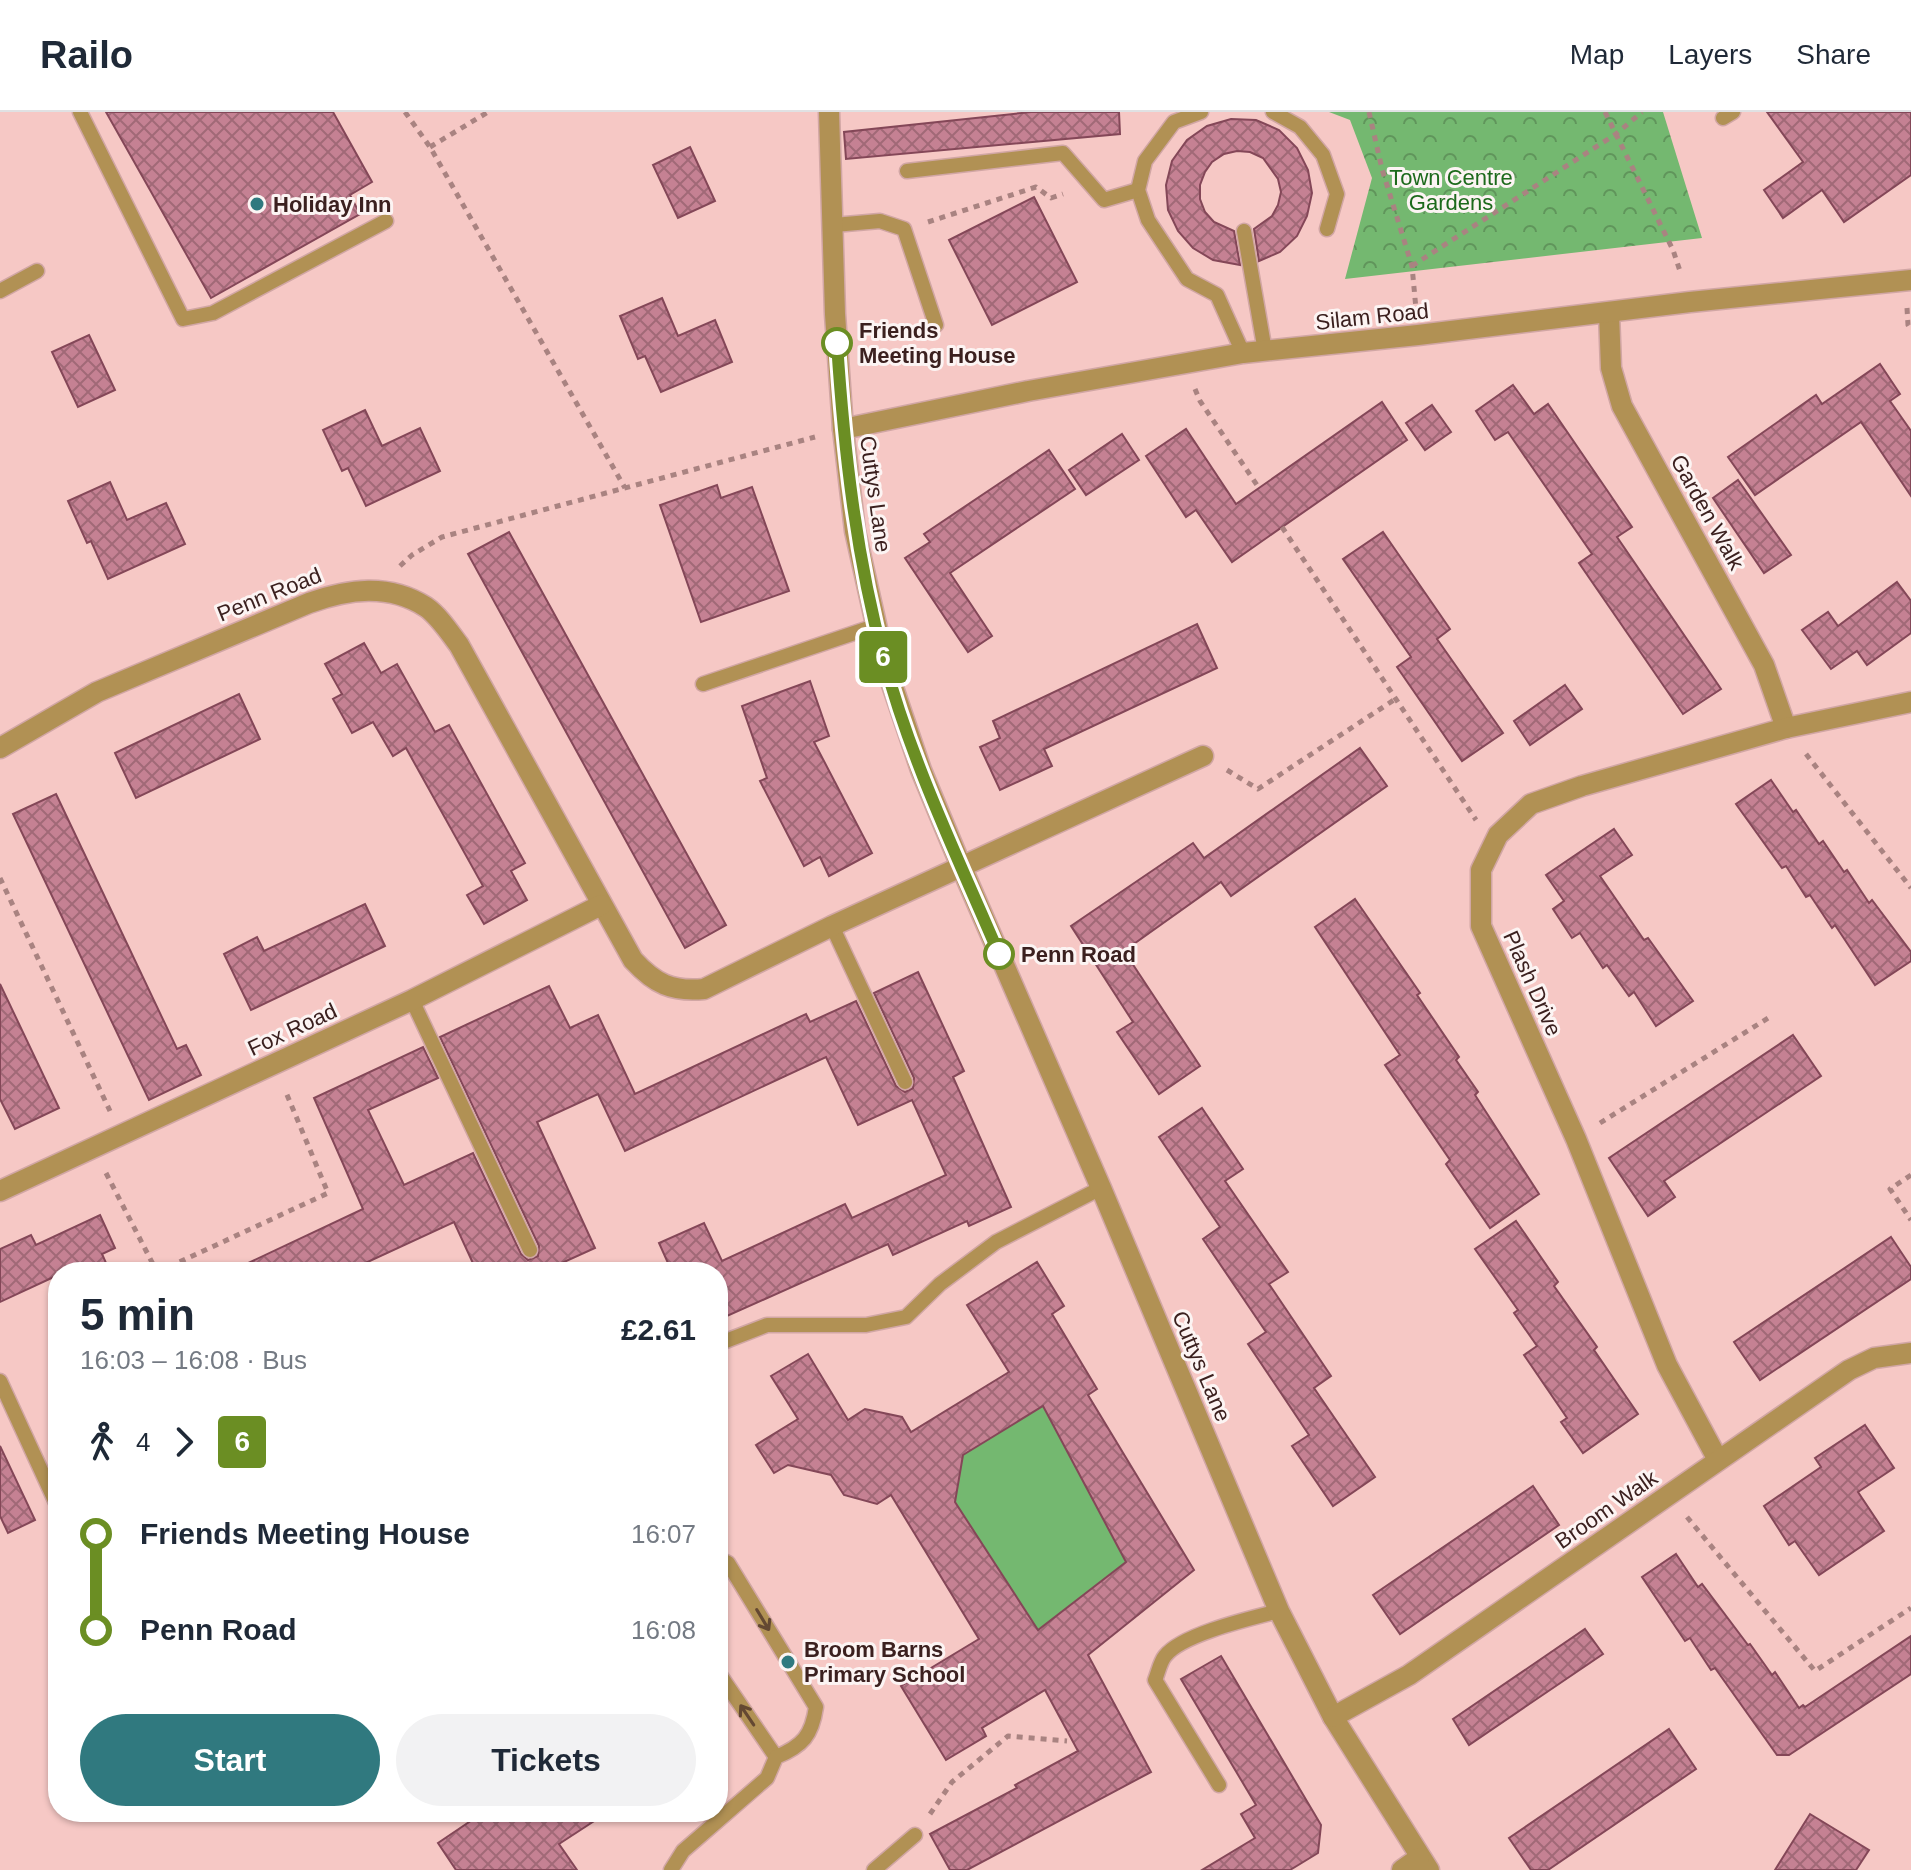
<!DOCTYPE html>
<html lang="en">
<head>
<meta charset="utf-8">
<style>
	body { margin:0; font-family:Arial,sans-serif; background:#f2f2f3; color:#1f2937; height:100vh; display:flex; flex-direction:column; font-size:30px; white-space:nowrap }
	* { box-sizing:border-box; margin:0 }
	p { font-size:26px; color:#747a83 }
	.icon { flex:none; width:44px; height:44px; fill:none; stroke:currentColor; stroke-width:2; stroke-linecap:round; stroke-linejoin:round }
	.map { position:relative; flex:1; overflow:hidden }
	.sheet { position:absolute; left:48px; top:1150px; width:680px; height:560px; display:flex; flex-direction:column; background:#fff; border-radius:32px; box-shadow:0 2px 6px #0004 }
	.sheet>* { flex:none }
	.badge { padding:0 16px; border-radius:6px; font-size:28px; line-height:52px }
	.map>.badge { position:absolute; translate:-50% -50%; box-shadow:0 0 0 4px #fff }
	.legs { display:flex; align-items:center; gap:12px; height:88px; padding:0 32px; font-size:26px }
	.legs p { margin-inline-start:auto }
	.headline { display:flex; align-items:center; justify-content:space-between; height:136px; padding:0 32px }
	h1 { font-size:44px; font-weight:700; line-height:60px }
	.button { display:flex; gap:16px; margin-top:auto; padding:16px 32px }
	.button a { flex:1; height:92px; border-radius:48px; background:#30797f; color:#fff; font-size:32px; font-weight:700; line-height:92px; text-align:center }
	.button a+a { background:#f2f2f3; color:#1f2937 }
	ul { padding:0 32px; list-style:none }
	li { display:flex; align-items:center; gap:28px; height:96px; font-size:30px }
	li i { display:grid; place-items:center; width:12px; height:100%; margin:0 10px; background:currentColor }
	li i::after { content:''; width:20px; height:20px; margin:-10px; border:6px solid; border-radius:50%; background:#fff }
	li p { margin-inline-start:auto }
	li:first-child i { background:linear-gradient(#0000 50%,currentColor 0) }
	li:last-child i { background:linear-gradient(currentColor 50%,#0000 0) }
	header { display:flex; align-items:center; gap:48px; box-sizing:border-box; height:112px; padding:0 40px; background:#fff; border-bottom:2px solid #e0e1e3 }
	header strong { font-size:38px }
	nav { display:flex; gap:44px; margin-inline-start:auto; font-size:28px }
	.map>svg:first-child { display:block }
	.green { fill:#74b870 }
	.park { fill:url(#park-crowns) }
	.building { fill:url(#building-cross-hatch); stroke:#844758; stroke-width:2; fill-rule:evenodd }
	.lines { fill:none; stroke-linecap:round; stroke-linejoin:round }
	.lane-casing { stroke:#d1a6a4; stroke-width:17 }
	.street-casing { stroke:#d1a6a4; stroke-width:23 }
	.path { stroke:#a98381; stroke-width:5; stroke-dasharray:6 6; stroke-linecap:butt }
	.lane { stroke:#b19154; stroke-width:14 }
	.street { stroke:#b19154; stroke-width:20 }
	.oneway { stroke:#644832 }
	.line-1-casing { stroke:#fff; stroke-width:18 }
	.line-1 { stroke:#6b8e23; stroke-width:12 }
	.poi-dot { fill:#30797f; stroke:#fcf4f3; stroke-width:3 }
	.stop-1-dot { fill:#fff; stroke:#6b8e23; stroke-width:4 }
	.labels { text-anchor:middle; stroke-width:6; stroke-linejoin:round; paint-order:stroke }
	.park-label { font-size:22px; fill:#1d6a1c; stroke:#fcf4f3 }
	.poi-label { font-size:22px; font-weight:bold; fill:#3b201f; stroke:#fcf4f3; text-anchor:start }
	.street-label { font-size:22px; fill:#3b201f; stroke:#fcf4f3 }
	.stop-label { font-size:22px; font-weight:bold; fill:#3b201f; stroke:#fcf4f3; text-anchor:start }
</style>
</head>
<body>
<header>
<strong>Railo</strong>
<nav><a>Map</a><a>Layers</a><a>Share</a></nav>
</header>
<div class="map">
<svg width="1911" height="1758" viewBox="0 0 1911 1758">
	<defs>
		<pattern id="park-crowns" width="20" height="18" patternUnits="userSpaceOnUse" patternTransform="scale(2)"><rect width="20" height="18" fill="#74b870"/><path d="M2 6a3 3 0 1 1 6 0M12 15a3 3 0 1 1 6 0" fill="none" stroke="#60955b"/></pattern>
		<pattern id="building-cross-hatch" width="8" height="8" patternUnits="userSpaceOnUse" patternTransform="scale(2)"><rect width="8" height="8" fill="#c58193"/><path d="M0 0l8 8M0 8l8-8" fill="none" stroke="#a16977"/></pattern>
	</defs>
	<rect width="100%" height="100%" fill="#f6c8c5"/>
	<path class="green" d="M1062 1282 1058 1322 1126 1450 1038 1518 955 1390 963 1343Z"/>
	<path class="park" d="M1329 0H1663L1702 126 1345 167 1372 66 1350 8Z"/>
	<g class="building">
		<path d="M106 0H333L372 70 350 83 360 102 211 186Z"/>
		<path d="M1031 0H1119L1120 22 846 47 844 20Z"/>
		<path d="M1767 0H1911V63L1844 110 1822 78 1783 106 1764 78 1803 50Z"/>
		<path d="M1231 7 1256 8 1279 18 1297 36 1308 58 1312 81 1307 104 1297 124 1280 140 1259 149 1254 117 1272 104 1278 93 1281 80 1278 67 1263 46 1250 40 1237 39 1224 42 1212 50 1205 60 1200 73V87L1205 100 1214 110 1234 119 1240 153 1213 148 1193 136 1178 119 1168 98 1166 73 1172 49 1187 28 1207 14Z"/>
		<path d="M690 35 715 89 678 106 653 53Z"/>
		<path d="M1034 85 1077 170 992 213 949 128Z"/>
		<path d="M662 186 678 224 715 208 732 250 661 280 645 244 638 247 620 204Z"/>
		<path d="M89 223 115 278 78 295 52 240Z"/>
		<path d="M1880 252 1900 282 1890 289 1911 319V384L1861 310 1755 383 1728 345 1816 283 1822 292Z"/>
		<path d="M1513 273 1534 302 1548 292 1611 384 1632 415 1617 425 1721 577 1683 602 1579 451 1592 442 1508 320 1495 328 1476 299Z"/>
		<path d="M1382 290 1407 328 1232 450 1196 398 1186 405 1146 344 1186 317 1236 392Z"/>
		<path d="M1432 293 1451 320 1425 338 1406 311Z"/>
		<path d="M365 298 382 334 420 316 440 359 366 394 348 356 342 359 323 318Z"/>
		<path d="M1122 322 1139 348 1086 383 1069 358Z"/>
		<path d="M1049 338 1075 377 950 461 992 524 968 540 905 446 930 430 924 422Z"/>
		<path d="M1738 368 1791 443 1764 461 1713 386Z"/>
		<path d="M110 370 127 408 166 391 185 432 108 467 91 429 87 431 68 389Z"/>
		<path d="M717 373 721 386 752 375 789 479 701 510 660 393Z"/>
		<path d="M509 420 726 813 685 836 468 442Z"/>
		<path d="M1383 420 1450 517 1437 527 1503 621 1462 649 1397 555 1411 545 1343 447Z"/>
		<path d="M1897 470 1911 489V521L1867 553 1857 539 1831 557 1802 518 1828 500 1838 514Z"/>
		<path d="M1197 512 1217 556 1044 637 1052 654 1000 678 980 635 1000 626 993 609Z"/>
		<path d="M364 531 381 561 397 552 435 620 449 613 525 751 511 759 527 788 484 812 467 783 483 774 406 636 393 644 373 610 352 621 333 587 342 582 325 552Z"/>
		<path d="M810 569 829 624 814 630 872 741 829 764 820 745 804 754 760 669 767 666 742 594Z"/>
		<path d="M1565 573 1582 597 1530 633 1514 609Z"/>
		<path d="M239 582 260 627 136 686 115 641Z"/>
		<path d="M1360 636 1387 674 1231 784 1221 770 1124 839 1200 954 1159 982 1117 920 1133 910 1071 814 1193 731 1204 746Z"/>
		<path d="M1771 668 1793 700 1796 698 1819 732 1823 729 1844 760 1847 758 1869 791 1872 788 1911 840V849L1875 873 1835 813 1832 816 1810 783 1806 785 1786 754 1782 756 1736 692Z"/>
		<path d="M56 682 177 937 186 933 201 963 149 988 13 702Z"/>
		<path d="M1614 717 1632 743 1600 764 1644 828 1648 826 1693 889 1656 914 1634 880 1629 884 1607 853 1603 856 1580 821 1572 826 1553 797 1564 789 1546 763Z"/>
		<path d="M1355 787 1420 881 1417 883 1459 945 1456 948 1478 980 1475 983 1539 1082 1490 1116 1446 1052 1450 1048 1385 953 1400 943 1315 815Z"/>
		<path d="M365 792 385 834 251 898 224 842 257 825 264 839Z"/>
		<path d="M918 860 964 959 953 965 1011 1095 969 1114 967 1109 893 1143 888 1132 718 1208V1160H672L659 1131 704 1111 722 1149 845 1092 852 1106 946 1063 912 988 858 1013 826 945 625 1039 598 982 537 1010 595 1136 542 1160H477L454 1110 346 1160H229L363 1097 314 986 423 935 438 966 368 998 404 1073 473 1041 521 1142 528 1148 538 1144 539 1134 440 925 549 874 570 916 598 903 635 982 806 902 810 910 856 889 896 974 905 980 913 976 914 966 874 881Z"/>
		<path d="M0 872 59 996 15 1017 0 987Z"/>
		<path d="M1793 923 1821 964 1664 1069 1675 1085 1648 1104 1609 1046Z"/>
		<path d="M1202 996 1243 1057 1225 1069 1288 1160 1269 1172 1331 1264 1314 1276 1375 1365 1333 1394 1292 1334 1309 1323 1248 1232 1266 1220 1203 1127 1220 1115 1159 1025Z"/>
		<path d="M100 1103 115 1136 102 1142 110 1160H58V1163L0 1190V1137L31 1123 36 1133Z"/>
		<path d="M1516 1109 1558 1170 1554 1174 1597 1235 1594 1238 1638 1302 1583 1341 1561 1310 1567 1306 1524 1243 1537 1234 1514 1201 1518 1198 1475 1137Z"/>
		<path d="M1891 1125 1911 1155V1167L1760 1268 1734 1230Z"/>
		<path d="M1037 1150 1064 1194 1052 1202 1097 1277 1088 1283 1194 1458 1088 1543 1151 1660 967 1758H950L930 1722 1017 1676 1015 1673 1078 1639 1045 1578 982 1616 986 1624 946 1648 901 1574 979 1527 891 1383 877 1392 844 1383 831 1363 788 1353 774 1361 756 1333 798 1307 771 1264 808 1242 848 1308 865 1297 902 1305 911 1320 1009 1260 967 1193ZM1043 1294 1126 1450 1038 1518 955 1390 963 1343Z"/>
		<path d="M1865 1313 1894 1356 1858 1380 1884 1419 1819 1463 1795 1429 1789 1433 1764 1394 1821 1355 1815 1346Z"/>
		<path d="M0 1334 35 1408 8 1421 0 1404Z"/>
		<path d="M1533 1374 1559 1413 1400 1522 1373 1483Z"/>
		<path d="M1676 1442 1698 1475 1702 1472 1748 1533 1750 1532 1772 1563 1775 1560 1799 1596 1803 1593 1805 1595 1911 1524V1562L1789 1643H1777L1715 1556 1711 1558 1690 1526 1685 1529 1642 1465Z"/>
		<path d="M1585 1517 1603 1542 1469 1633 1453 1607Z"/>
		<path d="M1221 1544 1321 1713 1318 1741 1290 1758H1202L1255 1726 1241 1702 1256 1693 1181 1567Z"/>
		<path d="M1669 1617 1696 1657 1548 1758H1531L1509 1726Z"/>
		<path d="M484 1700H608L559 1732 577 1758H456L438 1731Z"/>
		<path d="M1810 1702 1869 1738 1856 1758H1775Z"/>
	</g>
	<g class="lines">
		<defs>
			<g id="lane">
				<path d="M80 0 183 207 213 201 386 109"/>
				<path d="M1201 0 1174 10 1145 49 1138 78 1148 108 1187 167 1217 183 1243 241"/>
				<path d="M1273 0 1300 15 1323 43 1337 82 1327 117"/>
				<path d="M1723 6 1733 0"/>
				<path d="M907 59 1063 41 1104 88 1138 78"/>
				<path d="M834 113 880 109 904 117 936 213"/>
				<path d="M1244 119 1265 239"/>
				<path d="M0 179 37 159"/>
				<path d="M703 572 875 514"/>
				<path d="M832 814 905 970"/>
				<path d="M412 888 530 1138"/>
				<path d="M718 1232 767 1213H866L906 1205 940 1172 996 1130 1101 1076"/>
				<path d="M0 1269 57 1393"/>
				<path d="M718 1560 776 1645"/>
				<path d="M1219 1673 1155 1568C1158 1561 1160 1550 1165 1544 1182 1522 1252 1506 1279 1499"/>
				<path d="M671 1758 683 1739 767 1666 776 1645C803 1634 812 1623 816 1595L728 1451 718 1446"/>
				<path d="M874 1758 915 1723"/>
			</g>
			<g id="street">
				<path d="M829 0 835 202 843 317 855 419 885 552 921 658 961 754 1101 1076 1279 1499 1333 1605 1429 1758"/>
				<path d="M1609 201 1611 256 1622 294 1764 553 1786 616"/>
				<path d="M843 317 1028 279 1243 241 1418 223 1690 190 1911 168"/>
				<path d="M0 636 97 580 309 491C348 477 389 471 426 495 439 504 450 521 459 533L633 848C655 872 672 880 704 877L832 814 1203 644"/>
				<path d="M0 1079 412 888 601 793"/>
				<path d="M1718 1348 1667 1253 1576 1027 1481 814V758L1498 723 1531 692 1582 674 1786 616 1911 590"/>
				<path d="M1333 1605 1409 1563 1849 1258 1874 1246 1911 1241"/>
				<path d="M1402 1758 1419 1746"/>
			</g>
		</defs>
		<use href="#lane" class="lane-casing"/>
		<use href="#street" class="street-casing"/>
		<g class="path">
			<path d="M405 0 430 35 625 376"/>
			<path d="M1369 0 1382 57 1412 154 1416 197"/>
			<path d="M1605 0 1673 138 1681 162"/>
			<path d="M430 35 488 0"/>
			<path d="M928 110 1036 75 1051 86 1063 82"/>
			<path d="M1412 154 1616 22 1642 0"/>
			<path d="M1907 196 1908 213 1911 218"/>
			<path d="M1195 277 1200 289 1259 376"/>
			<path d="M1282 415 1476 708"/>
			<path d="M400 454 412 443 442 425 815 325"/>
			<path d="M1806 642 1911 776"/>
			<path d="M1227 658 1258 677 1397 586"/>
			<path d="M0 766 110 999"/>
			<path d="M1600 1011 1773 903"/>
			<path d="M106 1061 157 1160"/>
			<path d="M1911 1063 1890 1077 1911 1108"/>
			<path d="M158 1160 328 1081 285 978"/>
			<path d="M1687 1405 1815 1559 1911 1496"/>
			<path d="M930 1702 952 1670 1008 1624 1067 1629"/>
		</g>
		<use href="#lane" class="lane"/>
		<use href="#street" class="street"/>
	</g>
	<defs><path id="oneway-shaft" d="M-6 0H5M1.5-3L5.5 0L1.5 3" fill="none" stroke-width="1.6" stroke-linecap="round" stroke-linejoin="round" transform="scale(2)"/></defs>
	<g class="oneway">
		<use href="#oneway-shaft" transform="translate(763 1508) rotate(59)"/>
		<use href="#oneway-shaft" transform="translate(747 1603) rotate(-124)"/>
	</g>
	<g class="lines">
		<defs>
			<path id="line-1" d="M837 231C844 338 856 444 884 548 911 649 958 746 999 842"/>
		</defs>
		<use href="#line-1" class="line-1-casing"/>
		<use href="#line-1" class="line-1"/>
	</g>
	<g class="poi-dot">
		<circle cx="257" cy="92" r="8"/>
		<circle cx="788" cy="1550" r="8"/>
	</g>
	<g class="stop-1-dot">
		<circle cx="837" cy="231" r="14"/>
		<circle cx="999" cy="842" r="14"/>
	</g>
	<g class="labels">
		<g class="park-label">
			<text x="1451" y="73">Town Centre<tspan x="1451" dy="25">Gardens</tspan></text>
		</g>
		<g class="poi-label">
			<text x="273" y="100">Holiday Inn</text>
			<text x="804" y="1545">Broom Barns<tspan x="804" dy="25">Primary School</tspan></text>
		</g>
		<g class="street-label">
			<text transform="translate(1372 204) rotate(-6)" y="8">Silam Road</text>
			<text transform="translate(876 382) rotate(82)" y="8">Cuttys Lane</text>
			<text transform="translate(1708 400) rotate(61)" y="8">Garden Walk</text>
			<text transform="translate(269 482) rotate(-22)" y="8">Penn Road</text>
			<text transform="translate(1533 871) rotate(66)" y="8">Plash Drive</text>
			<text transform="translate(292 917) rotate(-25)" y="8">Fox Road</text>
			<text transform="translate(1202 1254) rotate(67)" y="8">Cuttys Lane</text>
			<text transform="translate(1606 1397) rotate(-35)" y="8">Broom Walk</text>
		</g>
		<g class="stop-label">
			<text x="859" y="226">Friends<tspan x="859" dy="25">Meeting House</tspan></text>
			<text x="1021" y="850">Penn Road</text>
		</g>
	</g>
</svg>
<b class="badge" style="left:883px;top:545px;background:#6b8e23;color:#fff">6</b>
<section class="sheet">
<div class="headline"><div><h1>5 min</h1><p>16:03 – 16:08 · Bus</p></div><b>£2.61</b></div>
<div class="legs"><svg class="icon" aria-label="walk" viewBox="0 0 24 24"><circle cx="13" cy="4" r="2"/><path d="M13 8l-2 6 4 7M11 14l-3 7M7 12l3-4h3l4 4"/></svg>4<svg class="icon" aria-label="forward" viewBox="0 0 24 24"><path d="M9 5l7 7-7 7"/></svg><b class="badge" style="background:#6b8e23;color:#fff">6</b></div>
<ul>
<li><i style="color:#6b8e23"></i><b>Friends Meeting House</b><p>16:07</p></li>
<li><i style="color:#6b8e23"></i><b>Penn Road</b><p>16:08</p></li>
</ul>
<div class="button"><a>Start</a><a>Tickets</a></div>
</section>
</div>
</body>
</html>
